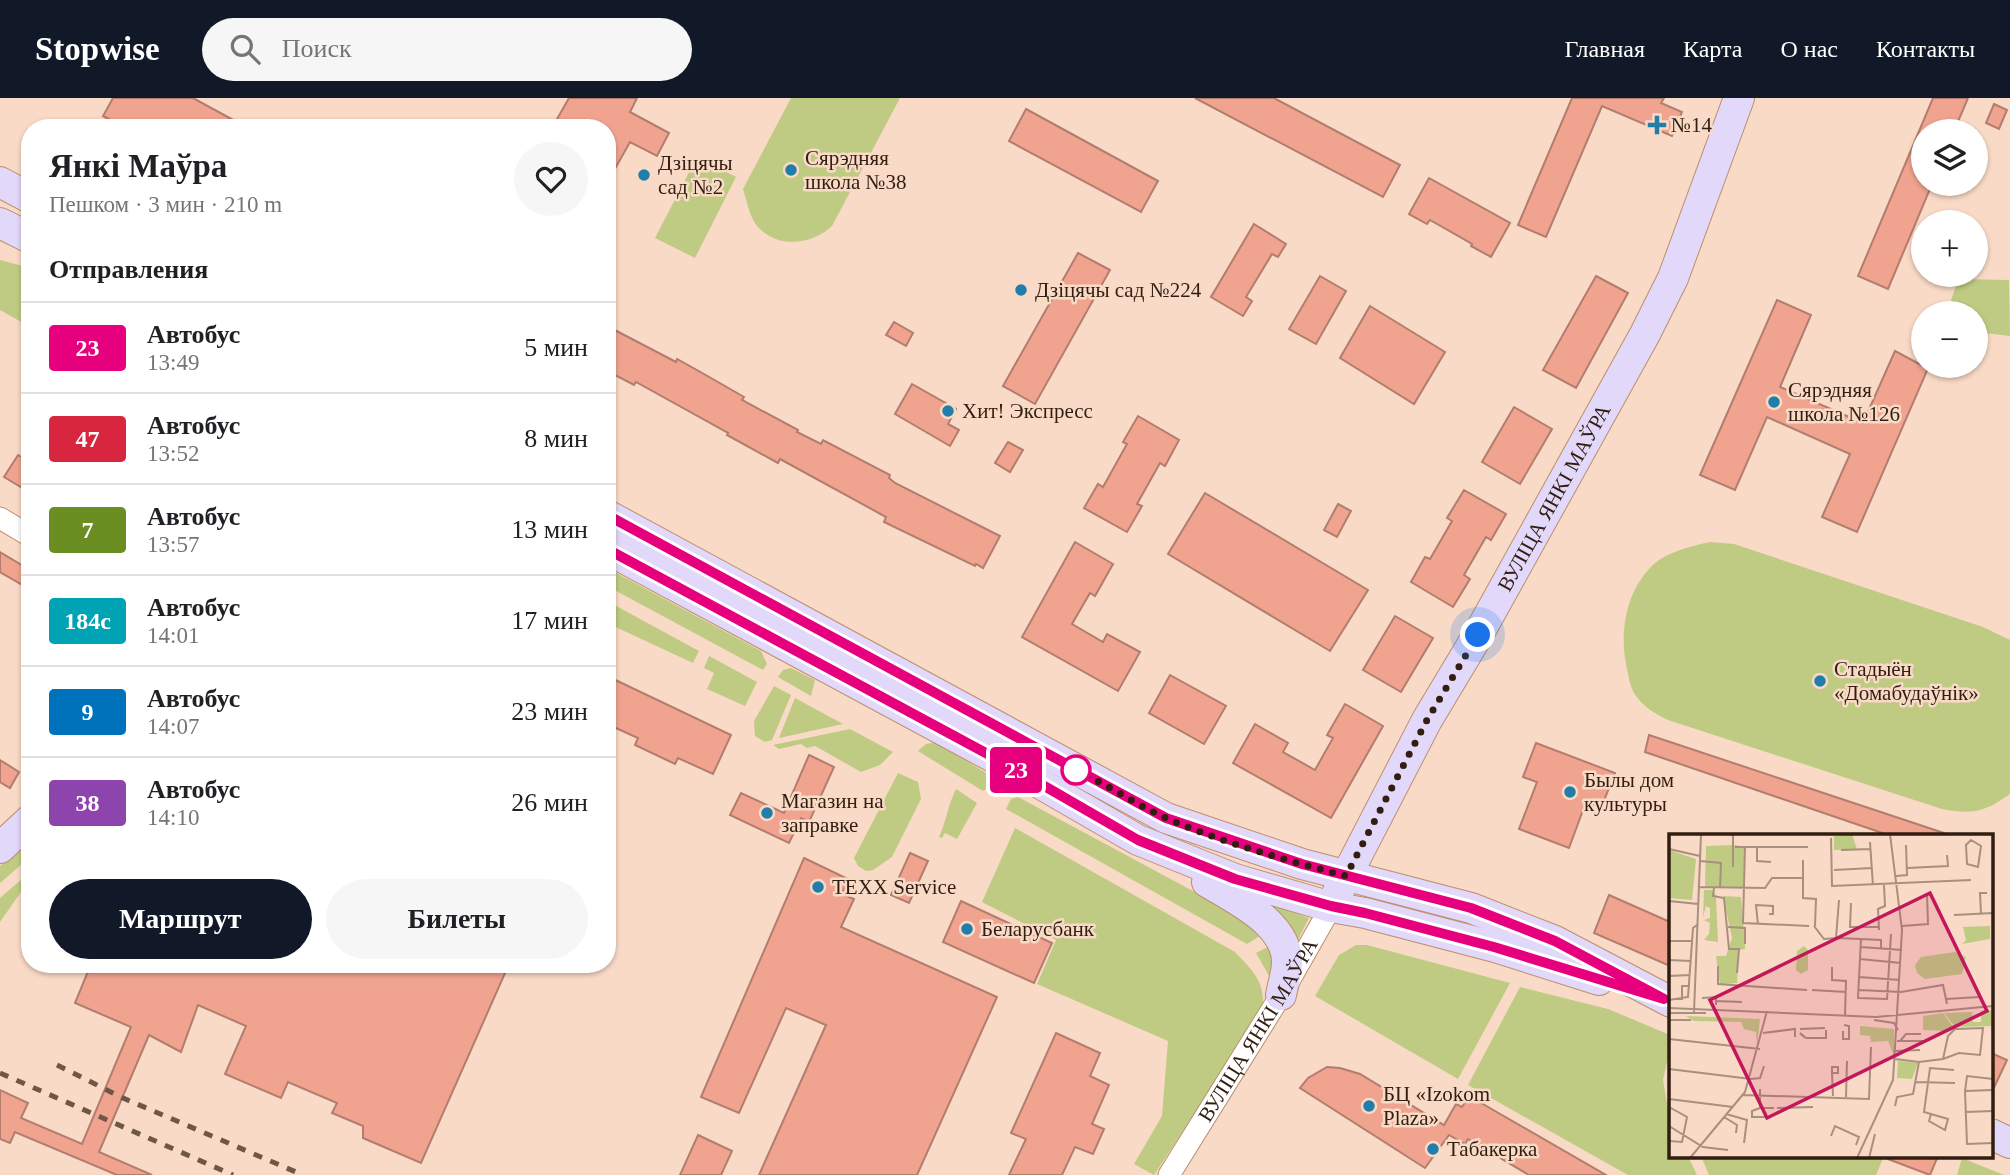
<!DOCTYPE html>
<html lang="ru">
<head>
<meta charset="utf-8">
<style>
	body { margin:0; font-family:"Times New Roman",serif; background:#f6f6f6; color:#202124; height:100vh; display:flex; flex-direction:column; font-size:26px; white-space:nowrap }
	* { box-sizing:border-box; margin:0 }
	p { font-size:23px; color:#757577 }
	.icon { flex:none; width:38px; height:38px; fill:none; stroke:currentColor; stroke-width:2; stroke-linecap:round; stroke-linejoin:round }
	.map { position:relative; flex:1; overflow:hidden }
	.details { position:absolute; left:21px; top:21px; width:595px; height:854px; display:flex; flex-direction:column; background:#fff; border-radius:28px; box-shadow:0 2px 5px #0004 }
	.details>* { flex:none }
	.badge { padding:0 14px; border-radius:5px; font-size:24px; line-height:46px }
	.controls { position:absolute; left:1911px; top:21px; display:grid; gap:14px }
	.controls a { display:grid; place-items:center; width:77px; height:77px; border-radius:50%; background:#fff; box-shadow:0 2px 5px #0004; font-size:35px }
	.you { position:absolute; width:35px; height:35px; margin:-18px; border:5px solid #fff; border-radius:50%; background:#1a73e8; box-shadow:0 0 0 10px #1a73e833 }
	.map>.badge { position:absolute; translate:-50% -50%; box-shadow:0 0 0 4px #fff }
	h2 { padding:0 28px; font-size:26px; line-height:63px }
	.round { display:grid; place-items:center; flex:none; width:74px; height:74px; border-radius:37px; background:#f6f6f6 }
	.summary { display:flex; align-items:center; justify-content:space-between; height:119px; padding:0 28px }
	h1 { font-size:33px; font-weight:700; line-height:52px }
	.primary-button { display:flex; gap:14px; margin-top:auto; padding:14px 28px }
	.primary-button a { flex:1; height:80px; border-radius:42px; background:#111827; color:#fff; font-size:28px; font-weight:700; line-height:80px; text-align:center }
	.primary-button a+a { background:#f6f6f6; color:#202124 }
	ul { padding:0; list-style:none }
	li { display:flex; align-items:center; gap:21px; height:91px; padding:0 28px; border-top:2px solid #e0e0e0 }
	li div { flex:1 }
	li b { display:block; font-size:26px }
	li em { font-style:normal }
	li .badge { min-width:77px; font-weight:700; text-align:center }
	header { display:flex; align-items:center; gap:42px; box-sizing:border-box; height:98px; padding:0 35px; background:#111827; color:#fff }
	header strong { font-size:33px }
	nav { display:flex; gap:38px; margin-inline-start:auto; font-size:24px }
	.search { width:490px; height:63px; background:#f6f6f6; display:flex; align-items:center; gap:18px; box-sizing:border-box; padding:0 24px; border-radius:38px; color:#757577; font-size:26px }
	.map>svg:first-child { display:block }
	.green { fill:#bfcb83 }
	.building { fill:#f0a48f; stroke:#b37d6e; stroke-width:2 }
	.lines { fill:none; stroke-linecap:round; stroke-linejoin:round }
	.street-casing { stroke:#bc8e6d; stroke-width:23 }
	.secondary-casing { stroke:#bc8e6d; stroke-width:32 }
	.street { stroke:#fff; stroke-width:21 }
	.secondary { stroke:#e2d8fa; stroke-width:30 }
	.rail { stroke:#6e5748; stroke-width:5; stroke-dasharray:9 9; stroke-linecap:butt }
	.line-casing { stroke:#fff; stroke-width:16 }
	.line { stroke:#e6007e; stroke-width:10 }
	.walk { stroke:#311e11; stroke-width:7; stroke-dasharray:0 12.6 }
	.poi-dot { fill:#217daa; stroke:#f9dac6; stroke-width:2.5 }
	.stop-dot { fill:#fff; stroke:#e6007e; stroke-width:3.5 }
	.labels { text-anchor:middle; stroke-width:5; stroke-linejoin:round; paint-order:stroke }
	.poi-label { font-size:21px; fill:#311e11; stroke:#f9dac6; text-anchor:start }
	.street-label { font-size:21px; fill:#311e11; stroke:#f9dac6 }
	.inset-road { fill:none; stroke:#a98f7e; stroke-width:2 }
	.view { fill:#c2185b; fill-opacity:0.15; stroke:#c2185b; stroke-width:3.5 }
	.inset-edge { fill:none; stroke:#311e11; stroke-width:3.5 }
</style>
</head>
<body>
<header>
<strong>Stopwise</strong>
<div class="search"><svg class="icon" aria-label="search" viewBox="0 0 24 24"><circle cx="10" cy="10" r="6"/><path d="M15 15l6 6"/></svg>Поиск</div>
<nav><a>Главная</a><a>Карта</a><a>О нас</a><a>Контакты</a></nav>
</header>
<div class="map">
<svg width="2010" height="1077" viewBox="0 0 2010 1077">
	<rect width="100%" height="100%" fill="#f9dac6"/>
	<g class="green">
		<path d="M791 0H900L832 128C812 147 777 151 757 128 749 118 747 103 743 91Z"/>
		<path d="M697 59 736 79 695 160 655 140Z"/>
		<path d="M0 162 30 170V229L0 212Z"/>
		<path d="M1958 181 2009 182 2010 238 1976 234V215H1947Z"/>
		<path d="M1710 444 1734 446 1983 529 2010 542V696C1985 714 1972 717 1942 711L1668 622C1654 615 1643 609 1634 595 1631 590 1629 582 1628 575 1618 537 1625 492 1655 465 1670 453 1692 448 1710 444Z"/>
		<path d="M607 470 761 553 767 566 763 572 607 488Z"/>
		<path d="M607 503 699 553 693 565 607 525Z"/>
		<path d="M709 558 757 584 745 608 707 591 714 575 704 570Z"/>
		<path d="M791 570 815 582 811 598 778 579 783 572Z"/>
		<path d="M774 588 791 597 772 642 765 644 755 638 754 623Z"/>
		<path d="M795 600 843 626 779 640Z"/>
		<path d="M850 631 893 654 880 667 861 674 815 648 807 650 801 646 779 651 773 647Z"/>
		<path d="M932 645H938L986 675 988 690 983 693 918 653 926 646Z"/>
		<path d="M898 675 918 684 921 701 892 759 873 772 866 773 858 768 854 760Z"/>
		<path d="M956 691 977 705 957 741 945 735 942 740 939 739C947 722 947 709 956 691Z"/>
		<path d="M1018 699 1258 828 1263 836 1247 846 1006 711 1011 701Z"/>
		<path d="M1015 730 1235 854C1253 873 1265 883 1263 911L1154 1077 1134 1066 1162 1018 1168 943 1037 886 1056 842 982 804Z"/>
		<path d="M24 745H30V759L0 785V768Z"/>
		<path d="M30 774V781L0 824V800Z"/>
		<path d="M1230 791 1309 820 1295 848Z"/>
		<path d="M1272 847 1284 870 1272 883 1256 855Z"/>
		<path d="M1356 847H1367L1510 885 1458 981 1315 898 1339 857Z"/>
		<path d="M1520 889 1608 911 1670 937V951L1663 982 1670 1023 1671 1058H1688L1697 1077H1628L1468 987Z"/>
		<path d="M1701 1058H1884L1876 1077H1709Z"/>
		<path d="M1962 1060 2004 1077H1957Z"/>
	</g>
	<g class="building">
		<path d="M113 0H193L248 30H125L103 18Z"/>
		<path d="M569 0H637L630 14 669 35 657 58 630 44 607 85V30H574L557 21Z"/>
		<path d="M1195 0H1274L1400 67 1383 99Z"/>
		<path d="M1572 0H1664L1661 5 1682 14 1672 38 1602 8 1546 139 1518 127Z"/>
		<path d="M1933 0H1968L1954 33H1923V86H1932L1888 191 1858 178Z"/>
		<path d="M1994 6 2007 12 1999 31 1986 25Z"/>
		<path d="M1026 11 1158 83 1141 114 1009 43Z"/>
		<path d="M1429 80 1510 125 1491 159 1471 148 1472 146 1430 122 1427 126 1409 116Z"/>
		<path d="M1254 126 1286 146 1278 159 1272 156 1246 199 1252 203 1243 218 1211 199Z"/>
		<path d="M1078 155 1110 172 1035 306 1003 288Z"/>
		<path d="M1320 178 1346 193 1316 246 1289 231Z"/>
		<path d="M1596 178 1628 195 1576 290 1543 272Z"/>
		<path d="M1777 202 1811 217 1780 289 1863 325 1895 253 1923 268H1929L1857 434 1822 419 1850 356 1767 319 1735 392 1700 377Z"/>
		<path d="M1370 208 1445 254 1414 306 1340 260Z"/>
		<path d="M894 224 913 235 906 248 886 237Z"/>
		<path d="M607 228 676 264 677 261 704 276 744 299 742 302 798 332 797 334 821 346 823 342 890 377 889 380 895 385 1000 438 983 470 976 466 975 468 884 424 886 419 780 361 778 365 727 337 728 335 636 284 634 287 607 273Z"/>
		<path d="M912 286 956 311 948 326 959 332 950 348 895 316Z"/>
		<path d="M1514 309 1552 331 1520 386 1482 364Z"/>
		<path d="M1138 318 1179 342 1165 368 1160 365 1137 406 1142 408 1127 434 1084 410 1098 386 1103 389 1127 346 1123 344Z"/>
		<path d="M1008 344 1023 352 1010 374 995 365Z"/>
		<path d="M18 357 30 364V382L24 391 4 379Z"/>
		<path d="M1464 392 1506 416 1491 442 1486 439 1464 477 1470 481 1453 509 1411 484 1425 459 1430 461 1452 423 1447 420Z"/>
		<path d="M1205 395 1368 492 1330 553 1168 456Z"/>
		<path d="M1338 406 1351 413 1337 439 1324 432Z"/>
		<path d="M1075 444 1113 466 1095 498 1090 495 1072 526 1103 544 1107 536 1140 554 1118 593 1022 539Z"/>
		<path d="M0 454 30 472V479L24 488 0 474Z"/>
		<path d="M1395 518 1433 540 1401 594 1363 572Z"/>
		<path d="M1170 577 1226 608 1204 646 1149 615Z"/>
		<path d="M607 578 731 637 713 676 678 660 675 666 635 647 638 640 607 626Z"/>
		<path d="M1345 606 1383 628 1331 720 1233 665 1255 626 1288 645 1283 654 1315 672 1333 640 1327 637Z"/>
		<path d="M1649 637 1944 735V738H1891L1645 654Z"/>
		<path d="M1536 645 1615 675 1601 710 1586 704 1569 750 1519 731 1537 684 1523 679Z"/>
		<path d="M809 657 834 669 809 724 801 720 789 745 730 717 741 695 784 715Z"/>
		<path d="M0 662 19 674 10 690 0 684Z"/>
		<path d="M910 755 928 763 909 805 891 797Z"/>
		<path d="M804 760 848 781 842 796 854 801 841 829 997 899 917 1077H759L826 927 786 910 739 1015 701 999Z"/>
		<path d="M1609 797 1670 824V868L1594 835Z"/>
		<path d="M961 803 1052 845 1034 885 943 844Z"/>
		<path d="M91 866H509L421 1065 363 1040V1028L332 1015 337 1005 288 984 281 1000 225 976 246 928 198 907 181 954 149 937 99 1054 152 1077H117L15 1034 10 1045 0 1041V992L28 1005 21 1020 82 1046 131 929 75 905Z"/>
		<path d="M1056 935 1100 955 1090 978 1109 987 1092 1026 1104 1031 1093 1056 1075 1049 1062 1077H1009L1026 1041 1011 1035Z"/>
		<path d="M1991 955 2007 962 1991 996Z"/>
		<path d="M1327 969 1340 970 1360 976 1444 1027 1456 1006 1462 1009 1469 998 1606 1077H1529L1468 1041 1465 1046 1449 1037 1425 1070 1300 990 1308 980Z"/>
		<path d="M698 1037 732 1053 721 1077H680Z"/>
		<path d="M1880 1058H1938L1930 1077Z"/>
	</g>
	<g class="lines">
		<defs>
			<g id="street">
				<path d="M0 420 30 438"/>
				<path id="s1" d="M1169 1077 1281 897 1331 809"/>
			</g>
			<g id="secondary">
				<path d="M0 84 30 100"/>
				<path d="M0 125 30 140"/>
				<path d="M607 417 1166 720 1302 766 1471 810 1555 843 1671 904"/>
				<path d="M607 451 1008 667 1138 742 1235 781 1331 809 1365 815 1495 849 1599 882"/>
				<path d="M0 750 30 722"/>
				<path d="M1207 784C1235 801 1287 825 1287 864 1287 874 1283 886 1281 897"/>
				<path id="s2" d="M1337 796 1427 622 1478 537 1645 236 1673 180 1739 0"/>
				<path d="M1991 1036 2010 1045"/>
			</g>
		</defs>
		<use href="#street" class="street-casing"/>
		<use href="#secondary" class="secondary-casing"/>
		<use href="#street" class="street"/>
		<use href="#secondary" class="secondary"/>
		<g class="rail">
			<path d="M57 967 123 1000 303 1077"/>
			<path d="M0 975 233 1077"/>
		</g>
	</g>
	<g class="lines">
		<defs>
			<path id="line" d="M607 417 1166 720 1302 766 1471 810 1555 843 1664 901 1494 849 1365 815 1331 808 1235 781 1138 742 1008 667 607 451"/>
		</defs>
		<use href="#line" class="line-casing"/>
		<use href="#line" class="line"/>
		<path class="walk" d="M1076 672C1106 686 1135 706 1166 720 1223 745 1286 762 1346 778L1427 622 1478 537"/>
	</g>
	<g class="poi-dot">
		<path d="M1653.5 16.5h7v7h7v7h-7v7h-7v-7h-7v-7h7z"/>
		<circle cx="791" cy="72" r="7"/>
		<circle cx="644" cy="77" r="7"/>
		<circle cx="1021" cy="192" r="7"/>
		<circle cx="1774" cy="304" r="7"/>
		<circle cx="948" cy="313" r="7"/>
		<circle cx="1820" cy="583" r="7"/>
		<circle cx="1570" cy="694" r="7"/>
		<circle cx="767" cy="715" r="7"/>
		<circle cx="818" cy="789" r="7"/>
		<circle cx="967" cy="831" r="7"/>
		<circle cx="1369" cy="1008" r="7"/>
		<circle cx="1433" cy="1051" r="7"/>
	</g>
	<circle class="stop-dot" cx="1076" cy="672" r="14"/>
	<g class="labels">
		<g class="poi-label">
			<text x="1671" y="34">№14</text>
			<text x="805" y="67">Сярэдняя<tspan x="805" dy="24">школа №38</tspan></text>
			<text x="658" y="72">Дзіцячы<tspan x="658" dy="24">сад №2</tspan></text>
			<text x="1035" y="199">Дзіцячы сад №224</text>
			<text x="1788" y="299">Сярэдняя<tspan x="1788" dy="24">школа №126</tspan></text>
			<text x="962" y="320">Хит! Экспресс</text>
			<text x="1834" y="578">Стадыён<tspan x="1834" dy="24">«Домабудаўнік»</tspan></text>
			<text x="1584" y="689">Былы дом<tspan x="1584" dy="24">культуры</tspan></text>
			<text x="781" y="710">Магазин на<tspan x="781" dy="24">заправке</tspan></text>
			<text x="832" y="796">TEXX Service</text>
			<text x="981" y="838">Беларусбанк</text>
			<text x="1383" y="1003">БЦ «Izokom<tspan x="1383" dy="24">Plaza»</tspan></text>
			<text x="1447" y="1058">Табакерка</text>
		</g>
		<g class="street-label">
			<text dy="7" stroke="none"><textPath href="#s2" startOffset="452">ВУЛІЦА ЯНКІ МАЎРА</textPath></text>
			<text dy="7" stroke="none"><textPath href="#s1" startOffset="170">ВУЛІЦА ЯНКІ МАЎРА</textPath></text>
		</g>
	</g>
	<g transform="translate(1669 736)">
		<rect width="324" height="324" fill="#f9dac6"/>
		<path d="M183 0 188 15 165 16V2ZM66 11 76 13 74 54H36L37 12ZM0 16 27 25 23 66 0 64ZM35 56H45L47 63 49 108 35 106 40 100 41 89 35 86 41 84V74L37 72 34 83ZM54 62 72 63 76 110V115L70 116 68 149 51 150 47 122H57L63 104ZM321 92V105L293 110 297 106 294 93ZM135 112 139 116V136L132 140 127 136 128 117ZM286 118 297 123 293 140 256 145 248 139 246 131 252 123ZM324 176 323 192 286 193 275 179 303 178 304 188H312V177ZM274 179 285 194 282 197 254 196V182ZM17 182 91 185 88 212 87 198 75 195 72 188 25 187ZM191 192 225 195V222L219 207 202 208 201 202 191 201ZM229 227 249 229 243 245 228 244Z" fill="#bfcb83"/>
		<path class="inset-road" d="M64 0V33M96 0H129M162 4 163 52 302 46M302 6 312 12 309 33 298 30 297 11ZM201 8 204 52M66 13H139M76 13 74 89 140 92M88 13V27L102 28M0 15 31 22M172 16 201 15M134 26V64L147 65 146 92M31 27 52 29 51 54M238 34 279 32 278 21M165 36 203 34M227 42 238 41 237 11M30 53 96 54 103 44H134M45 54 44 62 55 64 60 115H70L68 139M0 67 29 70M182 69 181 93H210M312 80 311 59H318M285 81 324 79M89 91 87 71 104 72V80H100M145 92 155 105 167 104 170 66M233 92 259 90 258 59M59 93 76 94V110M210 96 209 75 216 72 215 51M167 104 192 105 189 164 218 165 222 100M192 105 212 106V115M0 107H23M192 113 233 116M191 125 232 129M0 126 22 127M49 132V150L138 156M163 133V146L177 147 176 181M0 142 21 141M190 143 231 146M143 156 177 158M190 156 232 158 274 151 278 170M33 164 47 163V171M277 165 310 163M0 166 19 163 24 94 28 91M13 166V152H21M47 167 73 168M0 174 207 183 324 172M25 178 32 0M0 179H37M0 186H22M205 186 225 189 229 196M131 195 156 194M174 197V205H180V192L175 191M94 199 126 195V203M135 203 131 199 137 204H157V196M0 205 91 215M228 207H255M231 207 237 200H252M226 217 251 216M226 225 250 228 274 225 290 219 311 221 314 194 286 195 279 202 274 225M0 235 82 245 91 244 95 232M163 239H169V233H163V239L164 262M324 245 298 242 296 257 298 310 324 309M247 248 286 249M91 255V274H105M296 257 324 256M74 261 200 265 202 213M177 263 178 227M0 265 64 273M226 272 228 263 244 260 250 228M0 273 18 283 13 308 0 307M91 274 83 277V283H101M108 274 144 273M296 278 324 277M57 280 78 286 75 309M262 280 255 278 261 234 285 236M262 280 279 285 276 296 260 287ZM55 283 68 291 67 299M0 292 34 313 59 316M162 302 166 292 190 303 187 311M21 324 76 258 98 177M188 324 224 246 233 96 221 0M200 324 206 300"/>
		<path class="view" d="M261 59 318 177 98 284 41 166Z"/>
		<rect width="324" height="324" class="inset-edge"/>
	</g>
</svg>
<div class="controls">
<a><svg class="icon" aria-label="layers" viewBox="0 0 24 24"><path d="M12 4l9 5-9 5-9-5zM3 14l9 5 9-5"/></svg></a>
<a>+</a>
<a>−</a>
</div>
<div class="you" style="left:1478px;top:537px"></div>
<b class="badge" style="left:1016px;top:672px;background:#e6007e;color:#fff">23</b>
<section class="details">
<div class="summary"><div><h1>Янкі Маўра</h1><p>Пешком · 3 мин · 210 m</p></div><a class="round"><svg class="icon" aria-label="heart" viewBox="0 0 24 24"><path d="M12 20l-8-8c-3-5 5-10 8-4 3-6 11-1 8 4z"/></svg></a></div>
<h2>Отправления</h2>
<ul>
<li><span class="badge" style="background:#e6007e;color:#fff">23</span><div><b>Автобус</b><p>13:49</p></div><em>5 мин</em></li>
<li><span class="badge" style="background:#d7263d;color:#fff">47</span><div><b>Автобус</b><p>13:52</p></div><em>8 мин</em></li>
<li><span class="badge" style="background:#6b8e23;color:#fff">7</span><div><b>Автобус</b><p>13:57</p></div><em>13 мин</em></li>
<li><span class="badge" style="background:#00a3b4;color:#fff">184с</span><div><b>Автобус</b><p>14:01</p></div><em>17 мин</em></li>
<li><span class="badge" style="background:#0072bc;color:#fff">9</span><div><b>Автобус</b><p>14:07</p></div><em>23 мин</em></li>
<li><span class="badge" style="background:#8e44ad;color:#fff">38</span><div><b>Автобус</b><p>14:10</p></div><em>26 мин</em></li>
</ul>
<div class="primary-button"><a>Маршрут</a><a>Билеты</a></div>
</section>
</div>
</body>
</html>
